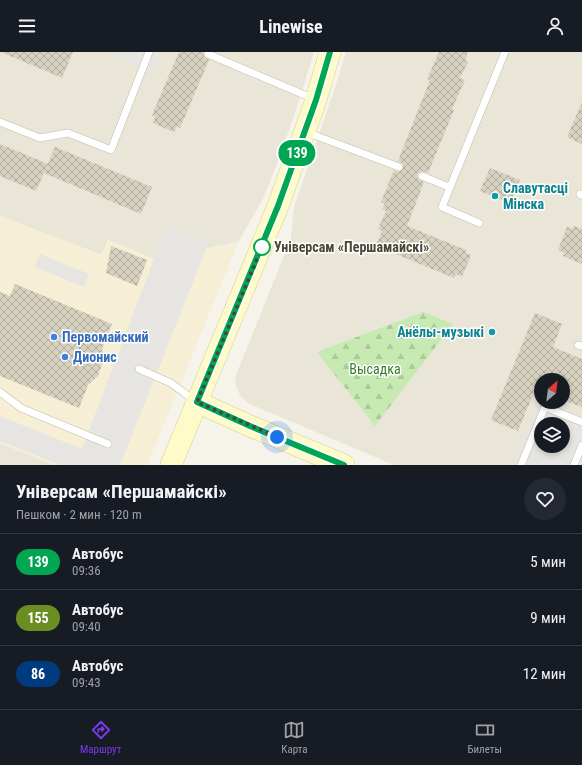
<!DOCTYPE html>
<html lang="ru">
<head>
<meta charset="utf-8">
<style>
	body { margin:0; font-family:"Roboto Condensed",sans-serif; background:#242831; color:#f1f3f6; height:100vh; display:flex; flex-direction:column; font-size:15px; white-space:nowrap }
	* { box-sizing:border-box; margin:0 }
	p { font-size:13px; color:#9ea1a6 }
	.icon { flex:none; width:22px; height:22px; fill:none; stroke:currentColor; stroke-width:2; stroke-linecap:round; stroke-linejoin:round }
	.map { position:relative; height:413px; overflow:hidden }
	.panel { display:flex; flex-direction:column; background:#171b24; flex:1 }
	.panel>* { flex:none }
	.badge { padding:0 8px; border-radius:13px; font-size:14px; line-height:26px }
	.needle { width:26px; rotate:28deg }
	.fabs { position:absolute; left:534px; top:321px; display:grid; gap:8px }
	.fabs a { display:grid; place-items:center; width:36px; height:36px; border-radius:50%; background:#171b24; box-shadow:0 2px 6px #0003; font-size:20px }
	.you { position:absolute; width:20px; height:20px; margin:-10px; border:3px solid #fff; border-radius:50%; background:#1a73e8; box-shadow:0 0 0 6px #1a73e833 }
	.map>.badge { position:absolute; translate:-50% -50%; box-shadow:0 0 0 2px #fff }
	.round { display:grid; place-items:center; flex:none; width:42px; height:42px; border-radius:21px; background:#242831 }
	.headline { display:flex; align-items:center; justify-content:space-between; height:68px; padding:0 16px }
	h1 { font-size:19px; font-weight:700; line-height:30px }
	ul { padding:0; list-style:none }
	li { display:flex; align-items:center; gap:12px; height:56px; padding:0 16px; border-top:1px solid #363941 }
	li div { flex:1 }
	li b { display:block; font-size:15px }
	li em { font-style:normal }
	li .badge { min-width:44px; font-weight:700; text-align:center }
	header { display:flex; justify-content:space-between; align-items:center; height:52px; padding:0 16px; background:#171b24; font-size:18px; font-weight:700 }
	.menu { display:flex; justify-content:space-around; align-items:center; height:56px; border-top:1px solid #363941; background:#171b24; font-size:11px; color:#9ea1a6 }
	.menu a { display:grid; justify-items:center; gap:2px }
	.menu .current { color:#7c3aed }
	.map>svg:first-child { display:block }
	.residential { fill:#e9e6d8; fill-rule:evenodd }
	.commercial { fill:#f6eed5 }
	.forest { fill:url(#forest-firs) }
	.parking { fill:#e6e5e1; fill-rule:evenodd }
	.building { fill:url(#building-cross-hatch) }
	.lines { fill:none; stroke-linecap:round; stroke-linejoin:round }
	.lane-casing { stroke:#c1bdac; stroke-width:8 }
	.secondary-casing { stroke:#d5cf99; stroke-width:22 }
	.lane { stroke:#fff; stroke-width:7 }
	.secondary { stroke:#fffbc9; stroke-width:21 }
	.line-casing { stroke:#fff; stroke-width:9 }
	.line { stroke:#00a651; stroke-width:6 }
	.walk { stroke:#494537; stroke-width:4; stroke-dasharray:0 7.2 }
	.culture-dot { fill:#0f9aa8; stroke:#fff; stroke-width:1.5 }
	.stop-dot { fill:#fff; stroke:#00a651; stroke-width:2 }
	.shop-dot { fill:#3f7fe0; stroke:#fff; stroke-width:1.5 }
	.labels { text-anchor:middle; stroke-width:3; stroke-linejoin:round; paint-order:stroke }
	.culture-label { font-size:14px; font-weight:bold; fill:#0d838f; stroke:#fff; text-anchor:start }
	.stop-label { font-size:14px; font-weight:bold; fill:#494537; stroke:#fff; text-anchor:start }
	.shop-label { font-size:14px; font-weight:bold; fill:#366cbe; stroke:#fff; text-anchor:start }
	.park-label { font-size:14px; fill:#3a7c29; stroke:#fff }
</style>
</head>
<body>
<header><svg class="icon" aria-label="menu" viewBox="0 0 24 24"><path d="M4 6h16M4 12h16M4 18h16"/></svg>Linewise<svg class="icon" aria-label="person" viewBox="0 0 24 24"><circle cx="12" cy="8" r="4"/><path d="M4 21q1-7 8-7t8 7"/></svg></header>
<div class="map">
<svg width="582" height="413" viewBox="0 0 582 413">
	<defs>
		<pattern id="forest-firs" width="22" height="20" patternUnits="userSpaceOnUse"><rect width="22" height="20" fill="#c7e9b2"/><path d="M5 1l3.5 6h-7zM16 11l3.5 6h-7z" fill="#acc99a"/></pattern>
		<pattern id="building-cross-hatch" width="8" height="8" patternUnits="userSpaceOnUse"><rect width="8" height="8" fill="#d7d1bf"/><path d="M0 0l8 8M0 8l8-8" fill="none" stroke="#b0ab9c"/></pattern>
	</defs>
	<rect width="100%" height="100%" fill="#f5f3ea"/>
	<g class="residential">
		<path d="M0 0H314L294 64 273 122 262 149 238 190 154 207 108 188 102 203 0 164Z"/>
		<path d="M346 0H582V413H394L250 352 242 346 239 341 235 332 236 323 291 186 294 155 339 24ZM541 328H563V350H541ZM541 372H563V394H541Z"/>
		<path d="M0 391 54 413H0Z"/>
	</g>
	<path class="commercial" d="M0 164 101 203 108 188 154 207 238 191 147 413H54L0 391Z"/>
	<path class="forest" d="M423 260 453 272 375 374 317 300Z"/>
	<g class="parking">
		<path d="M110 0H160L152 21Z"/>
		<path d="M167 173 209 190 120 413H60L0 389V364L82 397Z"/>
		<path d="M40 202 89 222 84 235 35 215Z"/>
		<path d="M540 346 541 350H551L582 363V413H512ZM541 372H563V394H541Z"/>
	</g>
	<g class="building">
		<path d="M1 0H73L62 26Z"/>
		<path d="M179 0H203L204 5 209 8 180 76 177 74 174 80 153 71 155 65 152 63Z"/>
		<path d="M439 0H468L465 8 468 10 460 26 465 28 452 57 454 58 428 121 422 119 417 122 418 127 424 130 407 174 466 198 465 201 471 203 462 225 456 222 454 226 386 198 388 195 377 191 382 179 378 177 386 159 382 157 385 152 381 150 394 118 399 120 403 117V112L398 109 430 28 427 27Z"/>
		<path d="M582 50V92L567 85Z"/>
		<path d="M0 92 48 112 36 139 0 124Z"/>
		<path d="M55 95 152 135 141 162 44 121Z"/>
		<path d="M490 116 520 128 510 151 480 139Z"/>
		<path d="M574 174 582 177V212L563 204 564 201 558 198 567 175 572 177Z"/>
		<path d="M111 194 147 208 137 234 106 221Z"/>
		<path d="M15 232 112 272 102 297 104 305 102 312 98 324 88 333 79 356 0 324V240L10 244Z"/>
		<path d="M535 261 562 272 553 295 582 307V355L563 348V328H539L518 379 491 368Z"/>
	</g>
	<g class="lines">
		<defs>
			<g id="lane">
				<path d="M208 2 314 47"/>
				<path d="M0 70 40 86 68 81 111 98 149 0"/>
				<path d="M306 80 399 115"/>
				<path d="M422 124 449 135"/>
				<path d="M580 142 582 143"/>
				<path d="M479 171 442 155 505 0"/>
				<path d="M578 293 582 294"/>
				<path d="M139 317 171 331 195 349"/>
				<path d="M0 340 21 356 108 392"/>
				<path d="M521 413 545 355 582 370"/>
				<path d="M574 413 582 393"/>
			</g>
			<g id="secondary">
				<path d="M197 350 250 374 344 413"/>
				<path d="M171 413 278 154 316 48 330 0"/>
			</g>
		</defs>
		<use href="#lane" class="lane-casing"/>
		<use href="#secondary" class="secondary-casing"/>
		<use href="#lane" class="lane"/>
		<use href="#secondary" class="secondary"/>
	</g>
	<g class="lines">
		<defs>
			<path id="line" d="M330 0 316 48 278 154 197 350 250 374 344 413"/>
		</defs>
		<use href="#line" class="line-casing"/>
		<use href="#line" class="line"/>
		<path class="walk" d="M262 195 197 350 277 385"/>
	</g>
	<g class="culture-dot">
		<circle cx="495" cy="144" r="4"/>
		<circle cx="492" cy="280" r="4"/>
	</g>
	<circle class="stop-dot" cx="262" cy="195" r="8"/>
	<g class="shop-dot">
		<circle cx="54" cy="285" r="4"/>
		<circle cx="65" cy="305" r="4"/>
	</g>
	<g class="labels">
		<g class="culture-label">
			<text x="503" y="141">Славутасці<tspan x="503" dy="16">Мінска</tspan></text>
			<text x="484" y="285" text-anchor="end">Анёлы-музыкі</text>
		</g>
		<g class="stop-label">
			<text x="274" y="200">Універсам «Першамайскі»</text>
		</g>
		<g class="shop-label">
			<text x="62" y="290">Первомайский</text>
			<text x="73" y="310">Дионис</text>
		</g>
		<g class="park-label">
			<text x="375" y="322">Высадка</text>
		</g>
	</g>
</svg>
<div class="fabs">
<a><svg class="needle" viewBox="-14 -14 28 28"><path d="M0-13l5 13h-10z" fill="#e53935"/><path d="M0 13l5-13h-10z" fill="#9ea1a6"/></svg></a>
<a><svg class="icon" aria-label="layers" viewBox="0 0 24 24"><path d="M12 4l9 5-9 5-9-5zM3 14l9 5 9-5"/></svg></a>
</div>
<div class="you" style="left:277px;top:385px"></div>
<b class="badge" style="left:297px;top:101px;background:#00a651;color:#fff">139</b>
</div>
<section class="panel">
<div class="headline"><div><h1>Універсам «Першамайскі»</h1><p>Пешком · 2 мин · 120 m</p></div><a class="round"><svg class="icon" aria-label="heart" viewBox="0 0 24 24"><path d="M12 20l-8-8c-3-5 5-10 8-4 3-6 11-1 8 4z"/></svg></a></div>
<ul>
<li><span class="badge" style="background:#00a651;color:#fff">139</span><div><b>Автобус</b><p>09:36</p></div><em>5 мин</em></li>
<li><span class="badge" style="background:#6b8e23;color:#fff">155</span><div><b>Автобус</b><p>09:40</p></div><em>9 мин</em></li>
<li><span class="badge" style="background:#003b80;color:#fff">86</span><div><b>Автобус</b><p>09:43</p></div><em>12 мин</em></li>
</ul>
</section>
<nav class="menu">
<a class="current"><svg class="icon" aria-label="directions" viewBox="0 0 24 24"><path d="M12 3l9 9-9 9-9-9zM9 14v-3h6M13 9l2 2-2 2"/></svg>Маршрут</a>
<a><svg class="icon" aria-label="map" viewBox="0 0 24 24"><path d="M3 6l6-2 6 2 6-2v14l-6 2-6-2-6 2zM9 4v14M15 6v14"/></svg>Карта</a>
<a><svg class="icon" aria-label="tickets" viewBox="0 0 24 24"><path d="M3 7h18v10H3zM15 7v10"/></svg>Билеты</a>
</nav>
</body>
</html>
